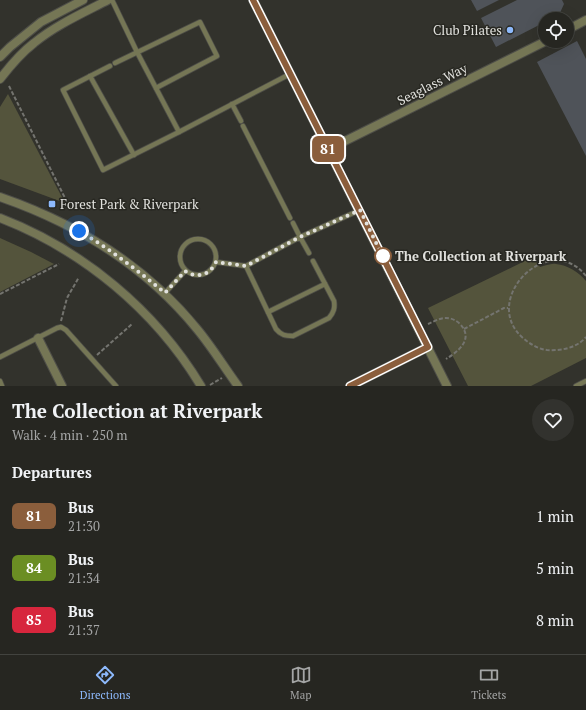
<!DOCTYPE html>
<html lang="en">
<head>
<meta charset="utf-8">
<style>
	body { margin:0; font-family:"PT Serif",serif; background:#32322e; color:#f1f3f6; height:100vh; display:flex; flex-direction:column; font-size:15px; white-space:nowrap }
	* { box-sizing:border-box; margin:0 }
	p { font-size:13px; color:#a4a5a5 }
	.icon { flex:none; width:22px; height:22px; fill:none; stroke:currentColor; stroke-width:2; stroke-linecap:round; stroke-linejoin:round }
	.map { position:relative; height:386px; overflow:hidden }
	.details { display:flex; flex-direction:column; background:#262621; flex:1 }
	.details>* { flex:none }
	.badge { padding:0 8px; border-radius:6px; font-size:14px; line-height:26px }
	.fabs { position:absolute; left:538px; top:12px; display:grid; gap:8px }
	.fabs a { display:grid; place-items:center; width:36px; height:36px; border-radius:50%; background:#262621; box-shadow:0 4px 16px #0002,0 0 0 1px #42433f; font-size:20px }
	.you { position:absolute; width:20px; height:20px; margin:-10px; border:3px solid #fff; border-radius:50%; background:#1a73e8; box-shadow:0 0 0 6px #1a73e833 }
	.map>.badge { position:absolute; translate:-50% -50%; box-shadow:0 0 0 2px #fff }
	h2 { padding:0 12px; font-size:15px; line-height:36px }
	.round { display:grid; place-items:center; flex:none; width:42px; height:42px; border-radius:21px; background:#32322e }
	.headline { display:flex; align-items:center; justify-content:space-between; height:68px; padding:0 12px }
	h1 { font-size:19px; font-weight:600; line-height:30px }
	ul { padding:0; list-style:none }
	li { display:flex; align-items:center; gap:12px; height:52px; padding:0 12px }
	li div { flex:1 }
	li b { display:block; font-size:15px }
	li em { font-style:normal }
	li .badge { min-width:44px; font-weight:700; text-align:center }
	.tab-bar { display:flex; justify-content:space-around; align-items:center; height:56px; border-top:1px solid #42433f; background:#262621; font-size:11px; color:#a4a5a5 }
	.tab-bar a { display:grid; justify-items:center; gap:2px }
	.tab-bar .on { color:#8db9fc }
	.map>svg:first-child { display:block }
	.green { fill:#54543c }
	.building { fill:#4f5359 }
	.lines { fill:none; stroke-linecap:round; stroke-linejoin:round }
	.service-casing { stroke:#4e4e48; stroke-width:6 }
	.minor-casing { stroke:#4e4e48; stroke-width:10 }
	.tertiary-casing { stroke:#4e4e48; stroke-width:10 }
	.path { stroke:#74746f; stroke-width:2; stroke-dasharray:4 2; stroke-linecap:butt }
	.service { stroke:#757655; stroke-width:4.5 }
	.minor { stroke:#757655; stroke-width:8 }
	.tertiary { stroke:#757655; stroke-width:8 }
	.line-casing { stroke:#fff; stroke-width:9 }
	.line { stroke:#8b5e3c; stroke-width:6 }
	.walk { stroke:#e1e1dd; stroke-width:4; stroke-dasharray:0 7.2 }
	.poi-dot { fill:#8db9fc; stroke:#282822; stroke-width:1.5 }
	.stop-dot { fill:#fff; stroke:#8b5e3c; stroke-width:2 }
	.labels { text-anchor:middle; stroke-width:3; stroke-linejoin:round; paint-order:stroke }
	.poi-label { font-size:13px; fill:#e1e1dd; stroke:#282822; text-anchor:end }
	.street-label { font-size:13px; fill:#e1e1dd; stroke:#282822 }
	.stop-label { font-size:13px; font-weight:bold; fill:#e1e1dd; stroke:#282822; text-anchor:start }
</style>
</head>
<body>
<div class="map">
<svg width="586" height="386" viewBox="0 0 586 386">
	<rect width="100%" height="100%" fill="#32322c"/>
	<g class="green">
		<path d="M8 94 65 203 0 179V107Z"/>
		<path d="M0 238 31 252 54 264 0 292Z"/>
		<path d="M533 257 540 267C545 266 551 263 556 264 567 265 579 272 586 281V358L531 386H468L428 308Z"/>
	</g>
	<g class="building">
		<path d="M471 0H499L477 11Z"/>
		<path d="M517 0H562L564 4 559 15 551 19H545V22L496 47 481 18Z"/>
		<path d="M577 41 586 59V156L537 62Z"/>
	</g>
	<g class="lines">
		<defs>
			<g id="service">
				<path d="M112 0 137 52 179 132 290 74"/>
				<path d="M115 63 200 22 217 56 156 88"/>
				<path d="M110 66 63 90 103 170 179 132"/>
				<path d="M90 76 134 155"/>
				<path d="M232 104 241 121"/>
				<path d="M243 126 290 218"/>
				<path d="M293 223 300 237 360 210"/>
				<circle cx="198" cy="257" r="18"/>
				<path d="M309 253 300 237 246 266 276 329C281 335 285 336 293 336L329 318C334 312 335 308 334 301L313 261"/>
				<path d="M216 262 246 266"/>
				<path d="M165 293 185 271"/>
				<path d="M268 312 325 284"/>
				<path d="M0 357 57 328 61 327 66 330 116 386"/>
				<path d="M0 381 2 386"/>
				<path d="M576 386 586 381"/>
			</g>
			<g id="minor">
				<path d="M253 0 447 386"/>
				<path d="M567 30 586 20"/>
				<path d="M329 149 546 41"/>
				<path d="M38 338 62 386"/>
				<path d="M350 386 428 347"/>
			</g>
			<g id="tertiary">
				<path d="M0 57 10 47 41 22 83 0"/>
				<path d="M0 79C10 66 21 53 34 43 56 25 83 13 108 0"/>
				<path d="M0 197C78 224 145 265 197 329 212 347 224 367 238 386"/>
				<path d="M0 218C83 250 155 310 201 386"/>
			</g>
		</defs>
		<use href="#service" class="service-casing"/>
		<use href="#minor" class="minor-casing"/>
		<use href="#tertiary" class="tertiary-casing"/>
		<g class="path">
			<path d="M9 86 70 208"/>
			<path d="M586 276C549 229 479 300 523 338 530 344 538 349 547 350 561 351 577 348 586 337"/>
			<path d="M0 294 59 264"/>
			<path d="M61 321 67 298 79 277"/>
			<path d="M428 324C433 322 439 318 446 318 451 318 456 320 460 324 474 339 459 351 446 359"/>
			<path d="M464 329 504 308H508"/>
			<path d="M97 355 132 324"/>
			<path d="M210 385 222 378"/>
		</g>
		<use href="#service" class="service"/>
		<use href="#minor" class="minor"/>
		<use href="#tertiary" class="tertiary"/>
	</g>
	<g class="lines">
		<defs>
			<path id="line" d="M253 0 428 347 350 386"/>
		</defs>
		<use href="#line" class="line-casing"/>
		<use href="#line" class="line"/>
		<path class="walk" d="M79 231C110 249 137 270 165 293L185 271C197 279 210 275 216 262L246 266 300 237 360 210 385 261 383 256"/>
	</g>
	<g class="poi-dot">
		<circle cx="510" cy="30" r="4"/>
		<rect x="48" y="200" width="8" height="8" rx="2"/>
	</g>
	<circle class="stop-dot" cx="383" cy="256" r="8"/>
	<g class="labels">
		<g class="poi-label">
			<text x="502" y="35">Club Pilates</text>
			<text x="60" y="209" text-anchor="start">Forest Park &amp; Riverpark</text>
		</g>
		<g class="street-label">
			<text transform="translate(432 84) rotate(-27)" y="5">Seaglass Way</text>
		</g>
		<g class="stop-label">
			<text x="395" y="261">The Collection at Riverpark</text>
		</g>
	</g>
</svg>
<div class="fabs">
<a><svg class="icon" aria-label="locate" viewBox="0 0 24 24"><circle cx="12" cy="12" r="6"/><path d="M12 2v4M12 18v4M2 12h4M18 12h4"/></svg></a>
</div>
<div class="you" style="left:79px;top:231px"></div>
<b class="badge" style="left:328px;top:149px;background:#8b5e3c;color:#fff">81</b>
</div>
<section class="details">
<div class="headline"><div><h1>The Collection at Riverpark</h1><p>Walk · 4 min · 250 m</p></div><a class="round"><svg class="icon" aria-label="heart" viewBox="0 0 24 24"><path d="M12 20l-8-8c-3-5 5-10 8-4 3-6 11-1 8 4z"/></svg></a></div>
<h2>Departures</h2>
<ul>
<li><span class="badge" style="background:#8b5e3c;color:#fff">81</span><div><b>Bus</b><p>21:30</p></div><em>1 min</em></li>
<li><span class="badge" style="background:#6b8e23;color:#fff">84</span><div><b>Bus</b><p>21:34</p></div><em>5 min</em></li>
<li><span class="badge" style="background:#d7263d;color:#fff">85</span><div><b>Bus</b><p>21:37</p></div><em>8 min</em></li>
</ul>
</section>
<nav class="tab-bar">
<a class="on"><svg class="icon" aria-label="directions" viewBox="0 0 24 24"><path d="M12 3l9 9-9 9-9-9zM9 14v-3h6M13 9l2 2-2 2"/></svg>Directions</a>
<a><svg class="icon" aria-label="map" viewBox="0 0 24 24"><path d="M3 6l6-2 6 2 6-2v14l-6 2-6-2-6 2zM9 4v14M15 6v14"/></svg>Map</a>
<a><svg class="icon" aria-label="tickets" viewBox="0 0 24 24"><path d="M3 7h18v10H3zM15 7v10"/></svg>Tickets</a>
</nav>
</body>
</html>
